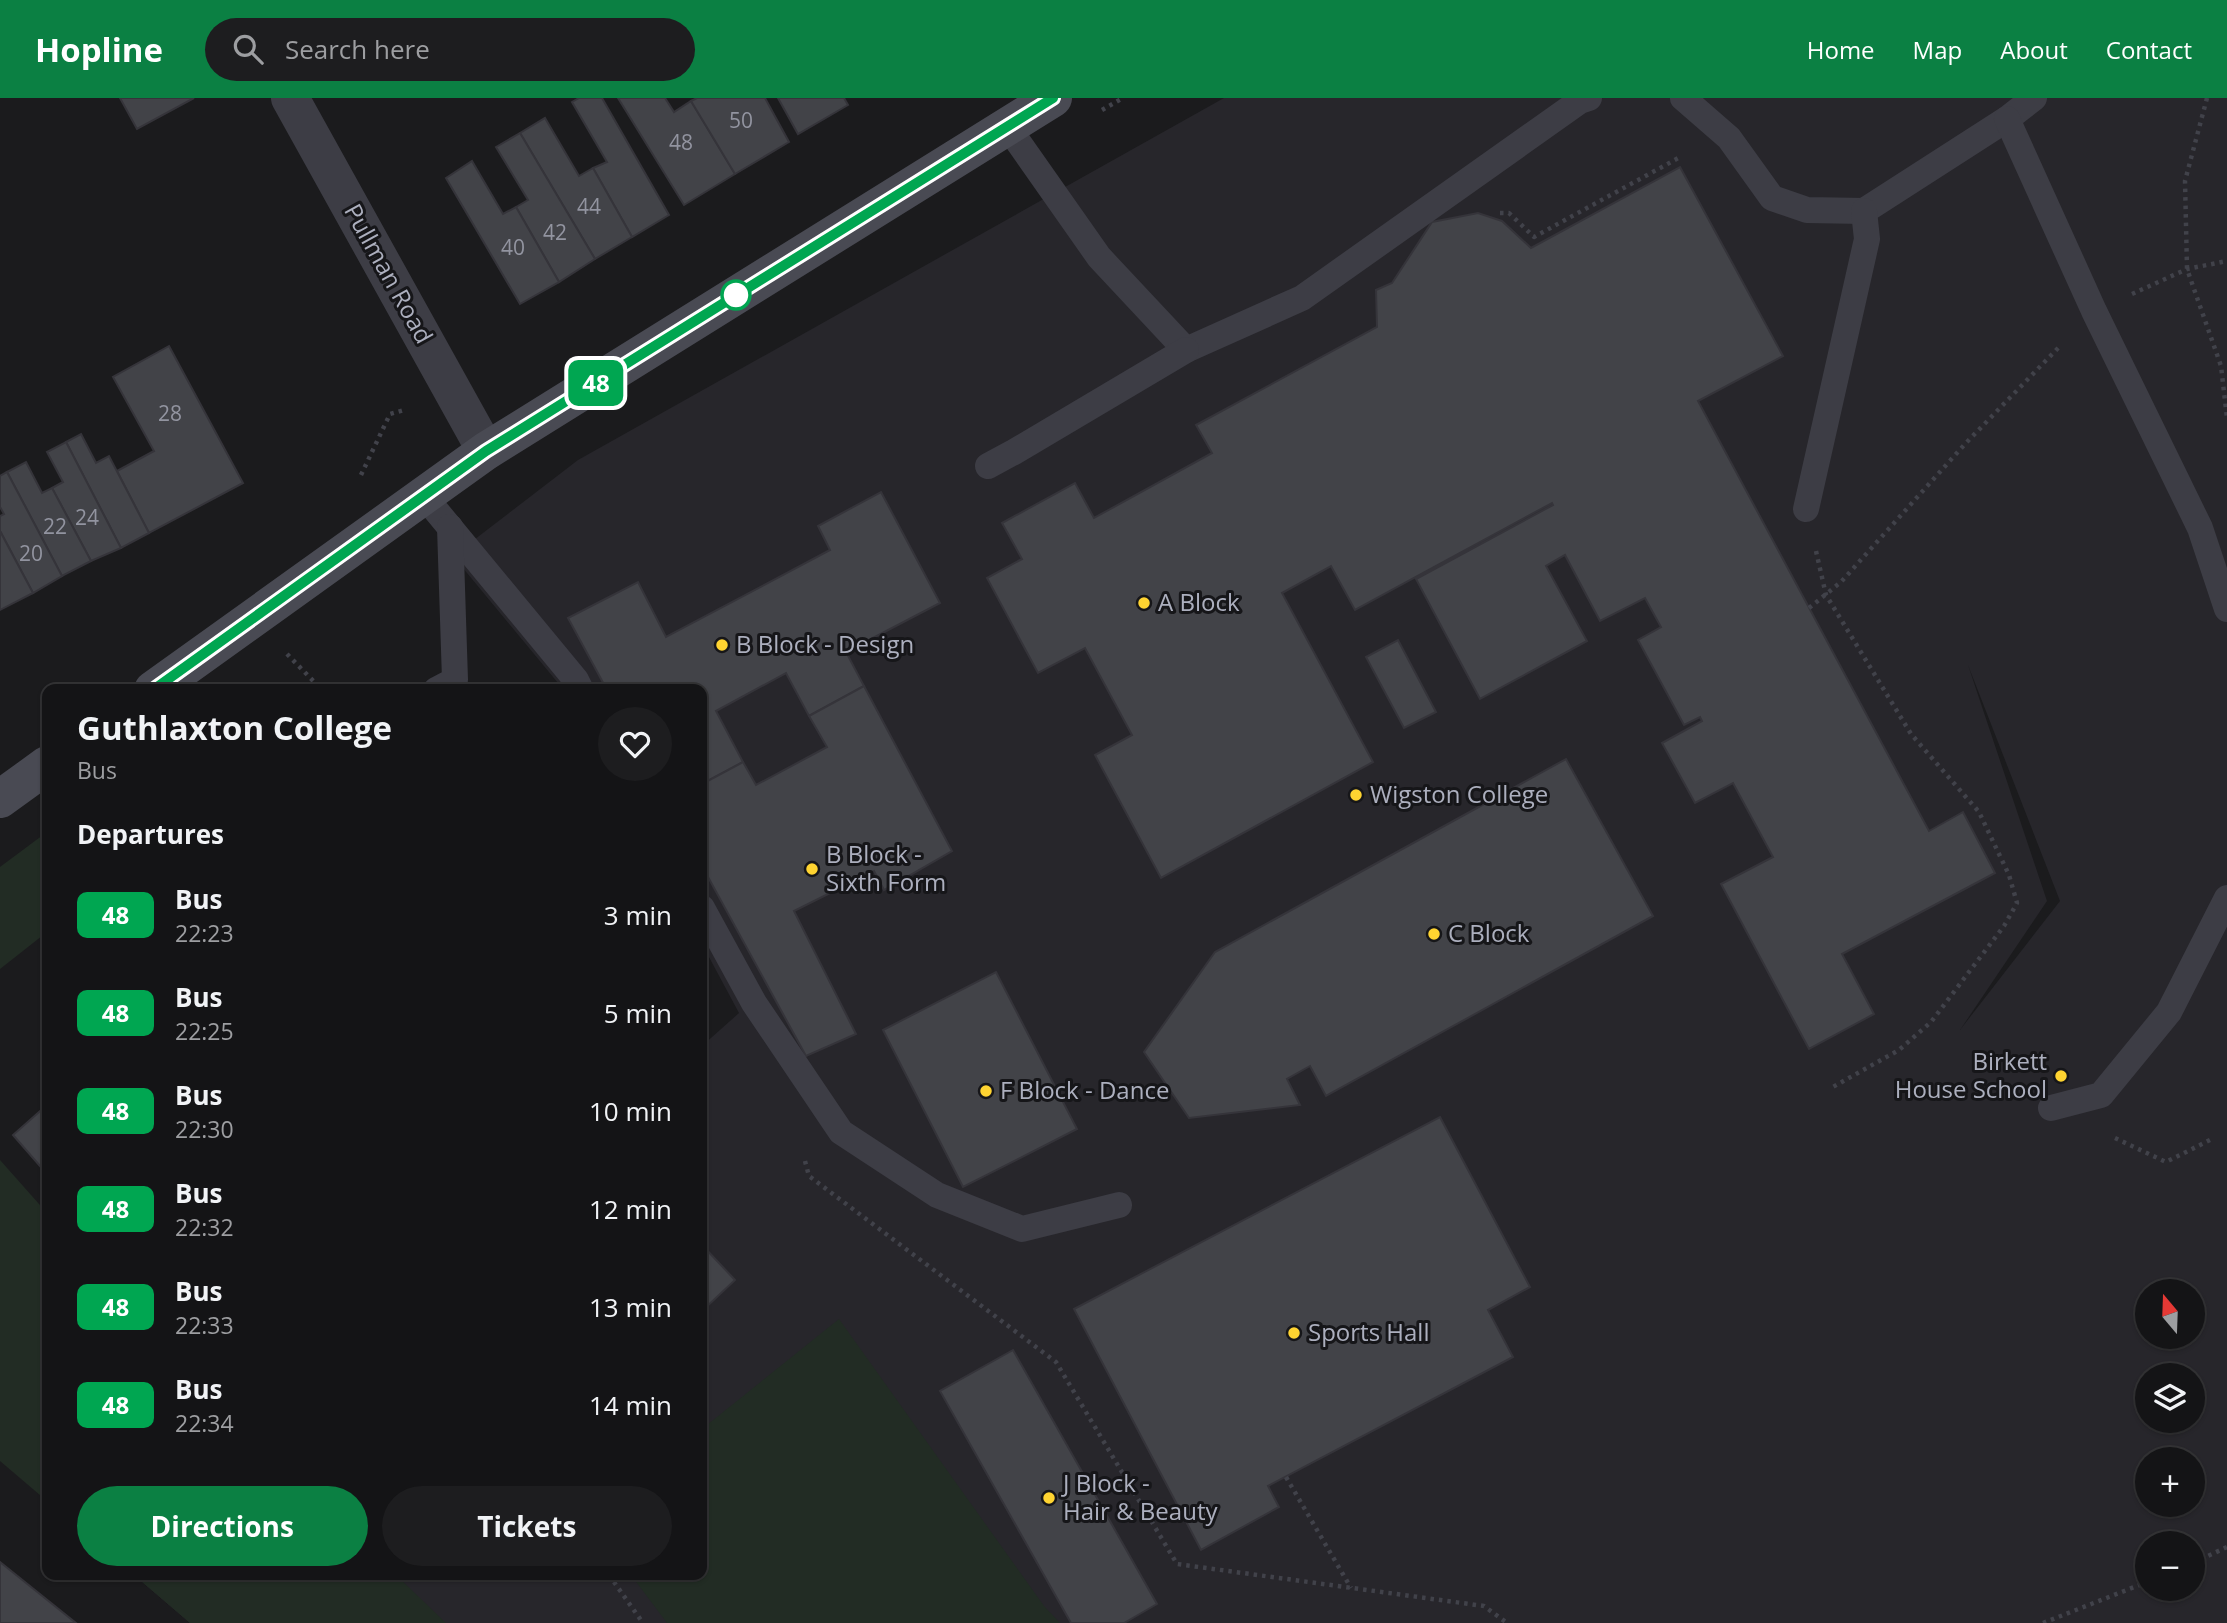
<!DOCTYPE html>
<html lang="en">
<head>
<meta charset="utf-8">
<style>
	body { margin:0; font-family:"Open Sans",sans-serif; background:#1d1d1f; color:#f1f3f6; height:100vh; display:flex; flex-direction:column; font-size:26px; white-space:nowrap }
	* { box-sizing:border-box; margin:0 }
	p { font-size:23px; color:#9d9ea1 }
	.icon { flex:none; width:38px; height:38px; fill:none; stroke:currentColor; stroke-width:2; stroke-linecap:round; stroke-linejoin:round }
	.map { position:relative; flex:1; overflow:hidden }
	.panel { position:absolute; left:42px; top:586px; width:665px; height:896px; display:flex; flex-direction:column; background:#141416; border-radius:14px; box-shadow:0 2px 5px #0004,0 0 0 2px #333335 }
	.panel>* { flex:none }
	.badge { padding:0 14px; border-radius:10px; font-size:24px; line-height:46px }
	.needle { width:46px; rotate:341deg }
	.fabs { position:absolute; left:2135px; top:1181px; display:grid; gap:14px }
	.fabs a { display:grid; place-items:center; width:70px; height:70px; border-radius:50%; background:#141416; box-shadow:0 2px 5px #0004,0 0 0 2px #333335; font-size:35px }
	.map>.badge { position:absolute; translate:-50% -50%; box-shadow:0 0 0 4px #fff }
	h2 { padding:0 35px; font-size:26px; line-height:63px }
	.round { display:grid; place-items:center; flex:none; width:74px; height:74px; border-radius:37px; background:#1d1d1f }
	.overview { display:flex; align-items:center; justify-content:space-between; height:119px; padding:0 35px }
	h1 { font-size:33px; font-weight:700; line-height:52px }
	.button { display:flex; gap:14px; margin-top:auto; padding:14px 35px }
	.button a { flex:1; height:80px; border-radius:42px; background:#0b8043; color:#fff; font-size:28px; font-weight:700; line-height:80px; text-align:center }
	.button a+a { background:#1d1d1f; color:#f1f3f6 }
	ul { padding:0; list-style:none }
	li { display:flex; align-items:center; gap:21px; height:98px; padding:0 35px }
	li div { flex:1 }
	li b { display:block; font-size:26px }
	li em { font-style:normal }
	li .badge { min-width:77px; font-weight:700; text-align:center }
	header { display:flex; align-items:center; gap:42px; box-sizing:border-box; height:98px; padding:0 35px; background:#0b8043; color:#fff }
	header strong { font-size:33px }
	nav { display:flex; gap:38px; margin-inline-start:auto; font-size:24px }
	.search { width:490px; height:63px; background:#1d1d1f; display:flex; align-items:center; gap:18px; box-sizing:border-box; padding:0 24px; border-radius:38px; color:#9d9ea1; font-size:26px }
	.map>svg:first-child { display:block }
	.built { fill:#27262b; fill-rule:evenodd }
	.green { fill:#222c24 }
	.building { fill:#424348; stroke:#35343a; stroke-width:2 }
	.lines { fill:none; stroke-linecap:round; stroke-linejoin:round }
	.path { stroke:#41424a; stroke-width:4.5; stroke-dasharray:3.5 5; stroke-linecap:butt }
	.service { stroke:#3d3d45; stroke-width:26 }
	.minor { stroke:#3d3d45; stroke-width:38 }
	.secondary { stroke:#494a53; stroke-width:38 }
	.line-casing { stroke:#fff; stroke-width:16 }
	.line { stroke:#00a651; stroke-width:10 }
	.stop-dot { fill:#fff; stroke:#00a651; stroke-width:3.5 }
	.poi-dot { fill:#ffd431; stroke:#161619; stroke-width:2.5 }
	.labels { text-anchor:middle; stroke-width:6; stroke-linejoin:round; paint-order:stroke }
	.number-label { font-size:21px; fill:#9294a0 }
	.street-label { font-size:24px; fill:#acafbe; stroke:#161619 }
	.poi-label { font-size:24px; fill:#acafbe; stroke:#161619; text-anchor:start }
</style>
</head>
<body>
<header>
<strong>Hopline</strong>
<div class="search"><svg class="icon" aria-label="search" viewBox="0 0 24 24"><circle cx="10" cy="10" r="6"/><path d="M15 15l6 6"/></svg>Search here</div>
<nav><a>Home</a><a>Map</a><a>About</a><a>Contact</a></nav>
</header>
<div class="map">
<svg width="2227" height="1525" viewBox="0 0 2227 1525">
	<rect width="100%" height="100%" fill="#1b1b1d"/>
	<path class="built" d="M1224 0H2227V1525H190L134 1477H702V948L739 915 702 846V592L563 591 453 458 578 362ZM1968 567 2060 803 1960 932 2047 803ZM2147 1194H2193V1239H2147ZM2147 1278H2193V1323H2147ZM2147 1362H2193V1407H2147ZM2147 1446H2193V1491H2147Z"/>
	<g class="green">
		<path d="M47 734V834L0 871V769Z"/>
		<path d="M0 1062 47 1115V1403L0 1363Z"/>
		<path d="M839 1221 1044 1508 1060 1525H667L631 1477H702V1331Z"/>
		<path d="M134 1477H396L446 1525H190Z"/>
	</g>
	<g class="building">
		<path d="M120 0H194L137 31Z"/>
		<path d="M579 0H602L669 117 632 139 593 70 607 64 572 4Z"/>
		<path d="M618 0H665L674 14 691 3 735 76 684 107Z"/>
		<path d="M697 0H765L789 44 735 76 691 3Z"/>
		<path d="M778 0H844L848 7 798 36Z"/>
		<path d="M545 20 579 78 593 70 632 139 595 161 520 35Z"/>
		<path d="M520 35 595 161 559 184 516 109 528 102 496 49Z"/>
		<path d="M472 63 503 116 516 109 559 184 520 206 446 80Z"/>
		<path d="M1680 69 1783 258 1698 303 1929 733 1963 714 1995 775 1842 856 1874 916 1809 951 1721 786 1773 759 1733 685 1695 705 1662 645 1702 623 1700 619 1684 627 1638 542 1661 529 1645 500 1600 523 1565 457 1546 468 1587 543 1480 601 1416 481 1553 407 1552 405 1355 512 1331 468 1282 495 1373 664 1161 780 1095 657 1132 637 1085 550 1038 575 987 480 1022 461 1002 425 1075 385 1094 420 1212 355 1196 327 1377 229 1376 192 1392 185 1432 124 1478 115 1502 123 1531 150Z"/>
		<path d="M169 248 243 385 149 435 117 373 154 353 113 279Z"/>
		<path d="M81 336 96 365 109 358 149 435 121 450 66 344Z"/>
		<path d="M66 344 121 450 91 463 52 390 63 384 47 354Z"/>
		<path d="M26 364 42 395 52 390 91 463 62 478 7 374Z"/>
		<path d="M7 374 62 478 33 495 0 433V418L4 416 0 409V378Z"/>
		<path d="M881 394 940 505 846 554 864 588 809 618 786 575 716 613 743 664 702 686V592H607L568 520 638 484 666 539 830 452 818 428Z"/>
		<path d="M0 433 33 495 0 512Z"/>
		<path d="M1398 542 1436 614 1404 630 1366 559Z"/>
		<path d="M864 588 952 753 884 792 874 773 794 813 856 936 806 958 702 768V686L743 664 756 687 827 649 809 618Z"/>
		<path d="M1566 661 1653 818 1326 998 1310 968 1287 981 1300 1007 1189 1020 1144 954 1215 854Z"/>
		<path d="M996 874 1077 1031 963 1089 883 932Z"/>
		<path d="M47 1007V1076L13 1037Z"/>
		<path d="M1440 1019 1530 1189 1488 1212 1513 1259 1268 1388 1279 1409 1201 1452 1074 1211Z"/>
		<path d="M702 1147 735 1182 702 1213Z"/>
		<path d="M1013 1252 1157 1506 1124 1525H1071L940 1293Z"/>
		<path d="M0 1464 76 1525H0Z"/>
	</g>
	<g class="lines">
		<g class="path">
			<path d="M2207 0 2185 83 2187 171 2221 268 2227 320"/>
			<path d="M1102 12 1123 0"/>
			<path d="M1500 115H1509L1534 139 1682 58"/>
			<path d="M2132 196 2187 171 2227 163"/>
			<path d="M361 377 390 316 404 312"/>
			<path d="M1816 453 1826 497 1911 636 1979 714 2009 777 2017 805 2004 828 1931 924 1899 952 1831 990"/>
			<path d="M1809 510 1841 484 1965 346 2061 247"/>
			<path d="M287 556 322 592"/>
			<path d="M2115 1040 2166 1064 2210 1042"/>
			<path d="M805 1063 809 1078 1056 1264 1177 1466 1484 1508 1507 1525"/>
			<path d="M1286 1379 1351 1490"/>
			<path d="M2193 1465 2227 1449"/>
			<path d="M609 1477 643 1525"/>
			<path d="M2043 1525 2147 1484"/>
		</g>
		<g class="service">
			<path d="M1683 0 1729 40 1772 100 1807 112 1864 113 2007 21 2034 0"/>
			<path d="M2007 21 2094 213 2200 430 2227 511"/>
			<path d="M1007 28 1099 159 1186 252 1302 200 1580 3 1589 0"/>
			<path d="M988 368 1014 354 1186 252"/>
			<path d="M424 398 576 582 581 592"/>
			<path d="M1806 411 1867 141 1864 113"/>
			<path d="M436 592 455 582 450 429"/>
			<path d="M702 810 754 905 841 1034 937 1097 1022 1131 1119 1107"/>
			<path d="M2051 1010 2101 997 2169 914 2227 800"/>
		</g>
		<path class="minor" d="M290 0 486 353"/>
		<g class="secondary">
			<path d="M153 592 486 353 1053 0"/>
			<path d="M0 701 47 667"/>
		</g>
	</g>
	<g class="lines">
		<defs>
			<path id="line" d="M153 592 486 353 1053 0"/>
		</defs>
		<use href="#line" class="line-casing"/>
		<use href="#line" class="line"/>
	</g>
	<circle class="stop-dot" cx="736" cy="197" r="14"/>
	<g class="poi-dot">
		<circle cx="1144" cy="505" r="7"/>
		<circle cx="722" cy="547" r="7"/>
		<circle cx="1356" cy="697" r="7"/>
		<circle cx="812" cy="771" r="7"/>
		<circle cx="1434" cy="836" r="7"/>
		<circle cx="2061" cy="978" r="7"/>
		<circle cx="986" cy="993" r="7"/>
		<circle cx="1294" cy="1235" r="7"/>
		<circle cx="1049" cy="1400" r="7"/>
	</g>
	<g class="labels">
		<g class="number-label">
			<text x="741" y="30">50</text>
			<text x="681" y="52">48</text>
			<text x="589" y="116">44</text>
			<text x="555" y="142">42</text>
			<text x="513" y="157">40</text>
			<text x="170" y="323">28</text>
			<text x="87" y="427">24</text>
			<text x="55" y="436">22</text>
			<text x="31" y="463">20</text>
		</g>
		<g class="street-label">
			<text transform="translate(388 176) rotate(61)" y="8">Pullman Road</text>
		</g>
		<g class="poi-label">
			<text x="1158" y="513">A Block</text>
			<text x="736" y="555">B Block - Design</text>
			<text x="1370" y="705">Wigston College</text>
			<text x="826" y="765">B Block -<tspan x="826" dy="28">Sixth Form</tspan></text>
			<text x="1448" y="844">C Block</text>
			<text x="2047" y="972" text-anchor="end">Birkett<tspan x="2047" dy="28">House School</tspan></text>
			<text x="1000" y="1001">F Block - Dance</text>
			<text x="1308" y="1243">Sports Hall</text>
			<text x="1063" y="1394">J Block -<tspan x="1063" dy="28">Hair &amp; Beauty</tspan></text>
		</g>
	</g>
</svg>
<div class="fabs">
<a><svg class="needle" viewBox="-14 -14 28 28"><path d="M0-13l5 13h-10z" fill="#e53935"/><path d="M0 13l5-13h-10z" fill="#9d9ea1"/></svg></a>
<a><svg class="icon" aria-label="layers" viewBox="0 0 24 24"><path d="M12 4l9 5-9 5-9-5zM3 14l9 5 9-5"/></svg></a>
<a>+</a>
<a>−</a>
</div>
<b class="badge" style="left:596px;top:285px;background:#00a651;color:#fff">48</b>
<section class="panel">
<div class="overview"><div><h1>Guthlaxton College</h1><p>Bus</p></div><a class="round"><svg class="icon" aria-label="heart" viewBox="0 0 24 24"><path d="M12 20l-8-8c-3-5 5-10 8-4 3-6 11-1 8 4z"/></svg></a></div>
<h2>Departures</h2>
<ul>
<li><span class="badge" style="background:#00a651;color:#fff">48</span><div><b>Bus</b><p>22:23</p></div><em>3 min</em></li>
<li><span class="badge" style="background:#00a651;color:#fff">48</span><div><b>Bus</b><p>22:25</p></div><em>5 min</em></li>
<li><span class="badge" style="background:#00a651;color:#fff">48</span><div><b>Bus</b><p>22:30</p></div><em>10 min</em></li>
<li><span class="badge" style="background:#00a651;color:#fff">48</span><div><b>Bus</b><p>22:32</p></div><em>12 min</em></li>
<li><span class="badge" style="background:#00a651;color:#fff">48</span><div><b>Bus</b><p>22:33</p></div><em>13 min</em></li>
<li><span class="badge" style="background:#00a651;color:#fff">48</span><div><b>Bus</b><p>22:34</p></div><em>14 min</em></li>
</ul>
<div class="button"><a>Directions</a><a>Tickets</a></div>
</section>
</div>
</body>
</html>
